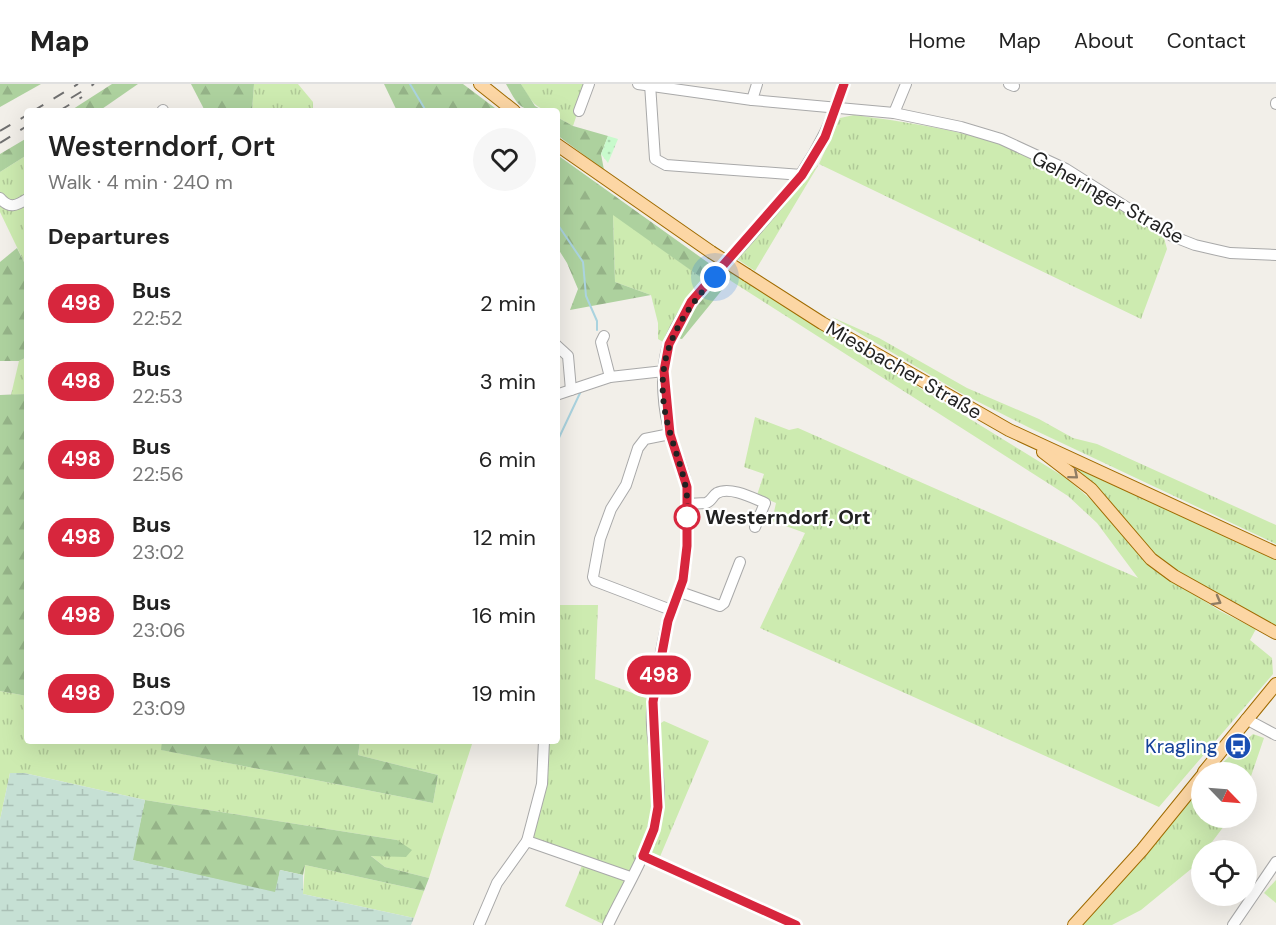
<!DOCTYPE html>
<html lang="en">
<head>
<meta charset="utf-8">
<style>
	body { margin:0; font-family:"DM Sans",sans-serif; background:#f6f6f6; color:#222; height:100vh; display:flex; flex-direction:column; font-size:22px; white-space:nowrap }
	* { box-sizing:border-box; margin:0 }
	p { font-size:20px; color:#767676 }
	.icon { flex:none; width:33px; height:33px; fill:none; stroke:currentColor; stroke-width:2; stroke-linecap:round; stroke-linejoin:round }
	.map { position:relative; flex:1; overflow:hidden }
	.panel { position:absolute; left:24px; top:24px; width:536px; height:636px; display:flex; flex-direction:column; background:#fff; border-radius:6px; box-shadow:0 6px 24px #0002 }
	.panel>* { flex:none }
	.badge { padding:0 12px; border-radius:20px; font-size:21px; line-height:39px }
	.needle { width:39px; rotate:115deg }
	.buttons { position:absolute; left:1191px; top:678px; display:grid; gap:12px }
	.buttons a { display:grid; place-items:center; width:66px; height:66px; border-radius:50%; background:#fff; box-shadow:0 6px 24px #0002; font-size:30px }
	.you { position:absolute; width:30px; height:30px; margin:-15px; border:4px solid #fff; border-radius:50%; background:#1a73e8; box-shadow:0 0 0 9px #1a73e833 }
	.map>.badge { position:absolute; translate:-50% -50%; box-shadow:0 0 0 3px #fff }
	h2 { padding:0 24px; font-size:22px; line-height:54px }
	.round { display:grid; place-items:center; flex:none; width:63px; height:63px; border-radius:32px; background:#f6f6f6 }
	.headline { display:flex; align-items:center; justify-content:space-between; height:102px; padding:0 24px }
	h1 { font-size:28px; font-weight:600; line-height:45px }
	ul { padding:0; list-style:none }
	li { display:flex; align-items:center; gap:18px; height:78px; padding:0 24px }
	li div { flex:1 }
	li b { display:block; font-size:22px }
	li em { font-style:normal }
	li .badge { min-width:66px; font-weight:700; text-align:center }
	header { display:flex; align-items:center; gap:36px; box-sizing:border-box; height:84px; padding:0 30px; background:#fff; border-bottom:2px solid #e0e0e0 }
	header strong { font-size:28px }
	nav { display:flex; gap:33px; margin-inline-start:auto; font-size:21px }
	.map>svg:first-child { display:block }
	.grass { fill:url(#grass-tufts) }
	.forest { fill:url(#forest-firs) }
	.wetland { fill:url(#wetland-marsh) }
	.park { fill:url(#park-dots) }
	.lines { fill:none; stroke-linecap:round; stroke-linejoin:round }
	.stream { stroke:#aad3df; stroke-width:2 }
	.minor-casing { stroke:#a9a9a9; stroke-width:12 }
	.major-casing { stroke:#a06b00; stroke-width:14 }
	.minor { stroke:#fff; stroke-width:10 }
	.major { stroke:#fcd6a4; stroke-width:12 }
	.rail { stroke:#707070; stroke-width:2; stroke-dasharray:12 12; stroke-linecap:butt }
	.major-bridge-casing { stroke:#a06b00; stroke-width:14; stroke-linecap:butt }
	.major-bridge { stroke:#fcd6a4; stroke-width:12 }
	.oneway { stroke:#8f7c63 }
	.line-casing { stroke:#fff; stroke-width:14 }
	.line { stroke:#d7263d; stroke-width:9 }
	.walk { stroke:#222; stroke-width:6; stroke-dasharray:0 10.8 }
	.stop-dot { fill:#fff; stroke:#d7263d; stroke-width:3 }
	.labels { text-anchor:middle; stroke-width:4.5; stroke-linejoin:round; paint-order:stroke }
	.street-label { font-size:20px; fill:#222; stroke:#fff }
	.stop-label { font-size:20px; font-weight:bold; fill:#222; stroke:#fff; text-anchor:start }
	.transit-label { font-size:20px; fill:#164399; stroke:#fff; text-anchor:end }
</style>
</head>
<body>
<header>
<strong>Map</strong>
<nav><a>Home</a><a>Map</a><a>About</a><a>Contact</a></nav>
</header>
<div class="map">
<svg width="1276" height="841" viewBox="0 0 1276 841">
	<defs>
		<pattern id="grass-tufts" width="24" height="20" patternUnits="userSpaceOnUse" patternTransform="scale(1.5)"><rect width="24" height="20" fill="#cdebb0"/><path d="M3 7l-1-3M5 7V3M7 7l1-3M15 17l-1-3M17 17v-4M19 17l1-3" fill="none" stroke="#b0c997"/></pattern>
		<pattern id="forest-firs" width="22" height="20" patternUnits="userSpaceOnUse" patternTransform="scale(1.5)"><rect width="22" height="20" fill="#add19e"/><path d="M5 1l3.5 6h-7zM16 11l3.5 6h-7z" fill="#95b388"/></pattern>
		<pattern id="wetland-marsh" width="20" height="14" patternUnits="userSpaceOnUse" patternTransform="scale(1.5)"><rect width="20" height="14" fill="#c6e0d4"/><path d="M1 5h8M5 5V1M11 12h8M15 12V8" fill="none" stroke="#aac0b6"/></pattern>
		<pattern id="park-dots" width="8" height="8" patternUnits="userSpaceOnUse" patternTransform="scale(1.5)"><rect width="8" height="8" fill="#c8facc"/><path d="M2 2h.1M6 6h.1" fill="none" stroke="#acd6af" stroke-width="1.8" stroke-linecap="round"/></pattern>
	</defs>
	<rect width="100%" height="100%" fill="#f2efe9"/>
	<g class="grass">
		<path d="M254 0H298L313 18V27H252Z"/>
		<path d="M521 0H587L573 42 557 33 556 27C536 27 531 17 521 0Z"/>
		<path d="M854 31C904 38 968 46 1014 66 1066 88 1119 120 1164 154L1167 165 1141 235 819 80 755 187 737 175 819 80 840 34Z"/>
		<path d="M27 71V184L0 128V88Z"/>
		<path d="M613 130 705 196 684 219 663 258 658 255V239L651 211 615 198Z"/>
		<path d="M730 187 1066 394 1095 419 1148 481 1220 527 1256 545 1250 556 1272 574 1273 590 1159 723 760 544 805 449 772 437 776 419 757 411 764 390 744 383 755 333 789 346 798 344 1138 494 1097 439 1068 412 731 197 724 190Z"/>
		<path d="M832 233 879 254 967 304 1039 335 1073 354 1097 360 1276 441V460L1030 344 959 308Z"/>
		<path d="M27 273V310L11 311 19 277Z"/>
		<path d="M1071 382 1276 475V545L1165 481 1093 401Z"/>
		<path d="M557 521H598L595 595 651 616 655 708 652 738 629 789 531 753 548 657H556Z"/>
		<path d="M0 607 27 612V657H162V666L433 719 438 691 358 671 360 657H473L429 794 385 783 370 771 397 756 145 716 24 689H10L0 736Z"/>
		<path d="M664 637 709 657 659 775 650 771 661 741 664 717 658 641Z"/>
		<path d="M1253 650 1264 654 1247 704 1246 688H1213Z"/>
		<path d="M1201 702 1202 734H1230L1206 766H1202L1201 774 1196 781 1141 826 1112 841H1080L1140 777Z"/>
		<path d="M583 779 625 796 605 841 565 822Z"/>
		<path d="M305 781 424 807 414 834 303 810Z"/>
		<path d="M1276 796V819L1264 809Z"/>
	</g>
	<g class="forest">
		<path d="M0 0H41L0 23Z"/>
		<path d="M112 0H138L99 27H70Z"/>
		<path d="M191 0H254L252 27H205Z"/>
		<path d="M384 0H463L499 27H397Z"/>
		<path d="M506 0H521L535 22 544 27C519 27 518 21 506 0Z"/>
		<path d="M557 33 573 42 608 52 601 70 604 86 557 51Z"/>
		<path d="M27 54V71L0 88V70Z"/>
		<path d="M556 70 731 195 682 255 677 254 683 240 713 202 613 131 615 198 651 211 570 226 578 205 567 179 557 163Z"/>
		<path d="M17 164 27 184V273L19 277H0V178Z"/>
		<path d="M27 310V612L0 607V311Z"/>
		<path d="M162 657H360L358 671 438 691 433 719 161 666Z"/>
		<path d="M145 716 397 756 412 766 406 773 371 772 385 783 429 794 424 807 305 781 303 791 280 786 276 809 132 776Z"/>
	</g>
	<path class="wetland" d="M10 689H24L145 716 133 776 275 808 280 786 303 791V810L414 834 411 841H0V736Z"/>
	<path class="park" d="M608 52 618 55 608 79 601 70Z"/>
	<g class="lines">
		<g class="stream">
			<path d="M410 0 426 27"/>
			<path d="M556 138 583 178 586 212 597 237V246"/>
			<path d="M556 360 581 307"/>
		</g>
		<defs>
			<g id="minor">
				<path d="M638 0 752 16 894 29 961 43 1001 55 1066 85 1172 152 1195 161 1230 169 1276 171"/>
				<path d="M650 0 655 75 666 81 802 91"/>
				<path d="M1009 0 1014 2"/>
				<path d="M752 16 757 0"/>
				<path d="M1276 19V20"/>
				<path d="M162 27 163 26"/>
				<path d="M579 27 589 0"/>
				<path d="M894 29 906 0"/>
				<path d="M0 114C9 125 16 122 27 115"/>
				<path d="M604 252 601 258 610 293"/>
				<path d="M556 261 568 272 571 306"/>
				<path d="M556 311 610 293 664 287"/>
				<path d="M670 350 645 355 638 364 626 401 611 425 600 455 593 493 595 497 671 526"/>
				<path d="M687 420 706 419C712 417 712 412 717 409 730 402 753 414 765 419L755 443"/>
				<path d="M680 508 720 522 724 519 740 478"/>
				<path d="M1246 635 1276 651"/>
				<path d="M527 757 542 700 544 657"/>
				<path d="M643 772 796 841"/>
				<path d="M479 841 497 799 527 757 630 793"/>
				<path d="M608 841C626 802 657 757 659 714 660 682 648 649 653 617 657 591 661 562 668 536 672 522 680 511 683 497 688 469 688 438 687 410 687 390 676 371 671 352 663 327 660 291 667 265 679 225 712 196 739 165 788 111 822 71 844 0"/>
				<path d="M1233 841 1276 778"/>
			</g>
			<g id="major">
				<path d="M480 0 514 27"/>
				<path d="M556 60 711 168"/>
				<path d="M747 191 822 239 1009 346 1276 469"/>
				<path d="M1043 368 1091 405 1151 475 1174 492 1276 549"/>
				<path d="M1204 688 1276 600"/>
				<path d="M1074 841 1142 766 1202 692"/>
			</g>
		</defs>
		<use href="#minor" class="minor-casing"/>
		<use href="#major" class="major-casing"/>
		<use href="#minor" class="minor"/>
		<use href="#major" class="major"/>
		<g class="rail">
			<path d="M71 14 94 0"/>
			<path d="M33 27 78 0"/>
			<path d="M59 27 82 13"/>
			<path d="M0 47 27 31"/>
			<path d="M0 59 27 42"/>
		</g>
		<defs>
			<path id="major-bridge" d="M711 168 747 191"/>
		</defs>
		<use href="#major-bridge" class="major-bridge-casing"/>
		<use href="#major-bridge" class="major-bridge"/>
	</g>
	<defs><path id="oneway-chevron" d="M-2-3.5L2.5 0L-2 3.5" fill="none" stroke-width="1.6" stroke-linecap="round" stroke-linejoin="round" transform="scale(1.5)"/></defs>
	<g class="oneway">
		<use href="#oneway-chevron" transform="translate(1074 391) rotate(40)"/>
		<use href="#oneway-chevron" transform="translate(1217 517) rotate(29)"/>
	</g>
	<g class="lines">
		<defs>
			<path id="line" d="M796 841 643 772 654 745 658 723 653 618 668 537 683 496 687 462V403L670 350 664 287 669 260 691 218 802 91 825 53 844 0"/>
		</defs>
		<use href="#line" class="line-casing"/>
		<use href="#line" class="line"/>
		<path class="walk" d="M687 433C690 403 679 380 671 352 650 284 670 243 715 193"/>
	</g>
	<defs>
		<symbol id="bus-disc" viewBox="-11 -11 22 22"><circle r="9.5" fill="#1a4fb4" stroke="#fff"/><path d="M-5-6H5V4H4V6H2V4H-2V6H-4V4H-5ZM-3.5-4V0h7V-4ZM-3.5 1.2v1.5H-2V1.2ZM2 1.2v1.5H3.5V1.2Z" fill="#fff"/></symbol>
	</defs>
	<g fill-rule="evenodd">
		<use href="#bus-disc" x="1223" y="647" width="30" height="30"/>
	</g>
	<circle class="stop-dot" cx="687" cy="433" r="12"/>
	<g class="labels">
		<g class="street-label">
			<text transform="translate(1108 113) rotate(29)" y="7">Geheringer Straße</text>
			<text transform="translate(904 286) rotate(30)" y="7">Miesbacher Straße</text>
		</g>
		<g class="stop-label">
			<text x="705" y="440">Westerndorf, Ort</text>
		</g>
		<g class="transit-label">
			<text x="1218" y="669">Kragling</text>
		</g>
	</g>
</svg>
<div class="buttons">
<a><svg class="needle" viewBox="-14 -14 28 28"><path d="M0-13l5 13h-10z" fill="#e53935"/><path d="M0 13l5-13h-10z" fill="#767676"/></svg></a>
<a><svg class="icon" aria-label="locate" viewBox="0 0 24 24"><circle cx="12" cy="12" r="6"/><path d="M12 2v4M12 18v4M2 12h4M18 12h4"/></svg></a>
</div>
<div class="you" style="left:715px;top:193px"></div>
<b class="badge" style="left:659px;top:591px;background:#d7263d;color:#fff">498</b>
<section class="panel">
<div class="headline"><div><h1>Westerndorf, Ort</h1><p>Walk · 4 min · 240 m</p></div><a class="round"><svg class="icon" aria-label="heart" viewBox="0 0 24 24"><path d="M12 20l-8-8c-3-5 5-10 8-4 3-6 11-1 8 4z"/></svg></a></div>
<h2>Departures</h2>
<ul>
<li><span class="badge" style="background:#d7263d;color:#fff">498</span><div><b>Bus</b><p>22:52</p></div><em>2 min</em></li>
<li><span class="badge" style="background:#d7263d;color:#fff">498</span><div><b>Bus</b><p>22:53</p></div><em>3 min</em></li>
<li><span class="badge" style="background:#d7263d;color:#fff">498</span><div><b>Bus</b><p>22:56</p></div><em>6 min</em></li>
<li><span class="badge" style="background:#d7263d;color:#fff">498</span><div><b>Bus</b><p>23:02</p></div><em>12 min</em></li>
<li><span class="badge" style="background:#d7263d;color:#fff">498</span><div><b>Bus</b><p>23:06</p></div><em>16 min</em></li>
<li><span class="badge" style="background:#d7263d;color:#fff">498</span><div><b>Bus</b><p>23:09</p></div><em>19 min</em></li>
</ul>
</section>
</div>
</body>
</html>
